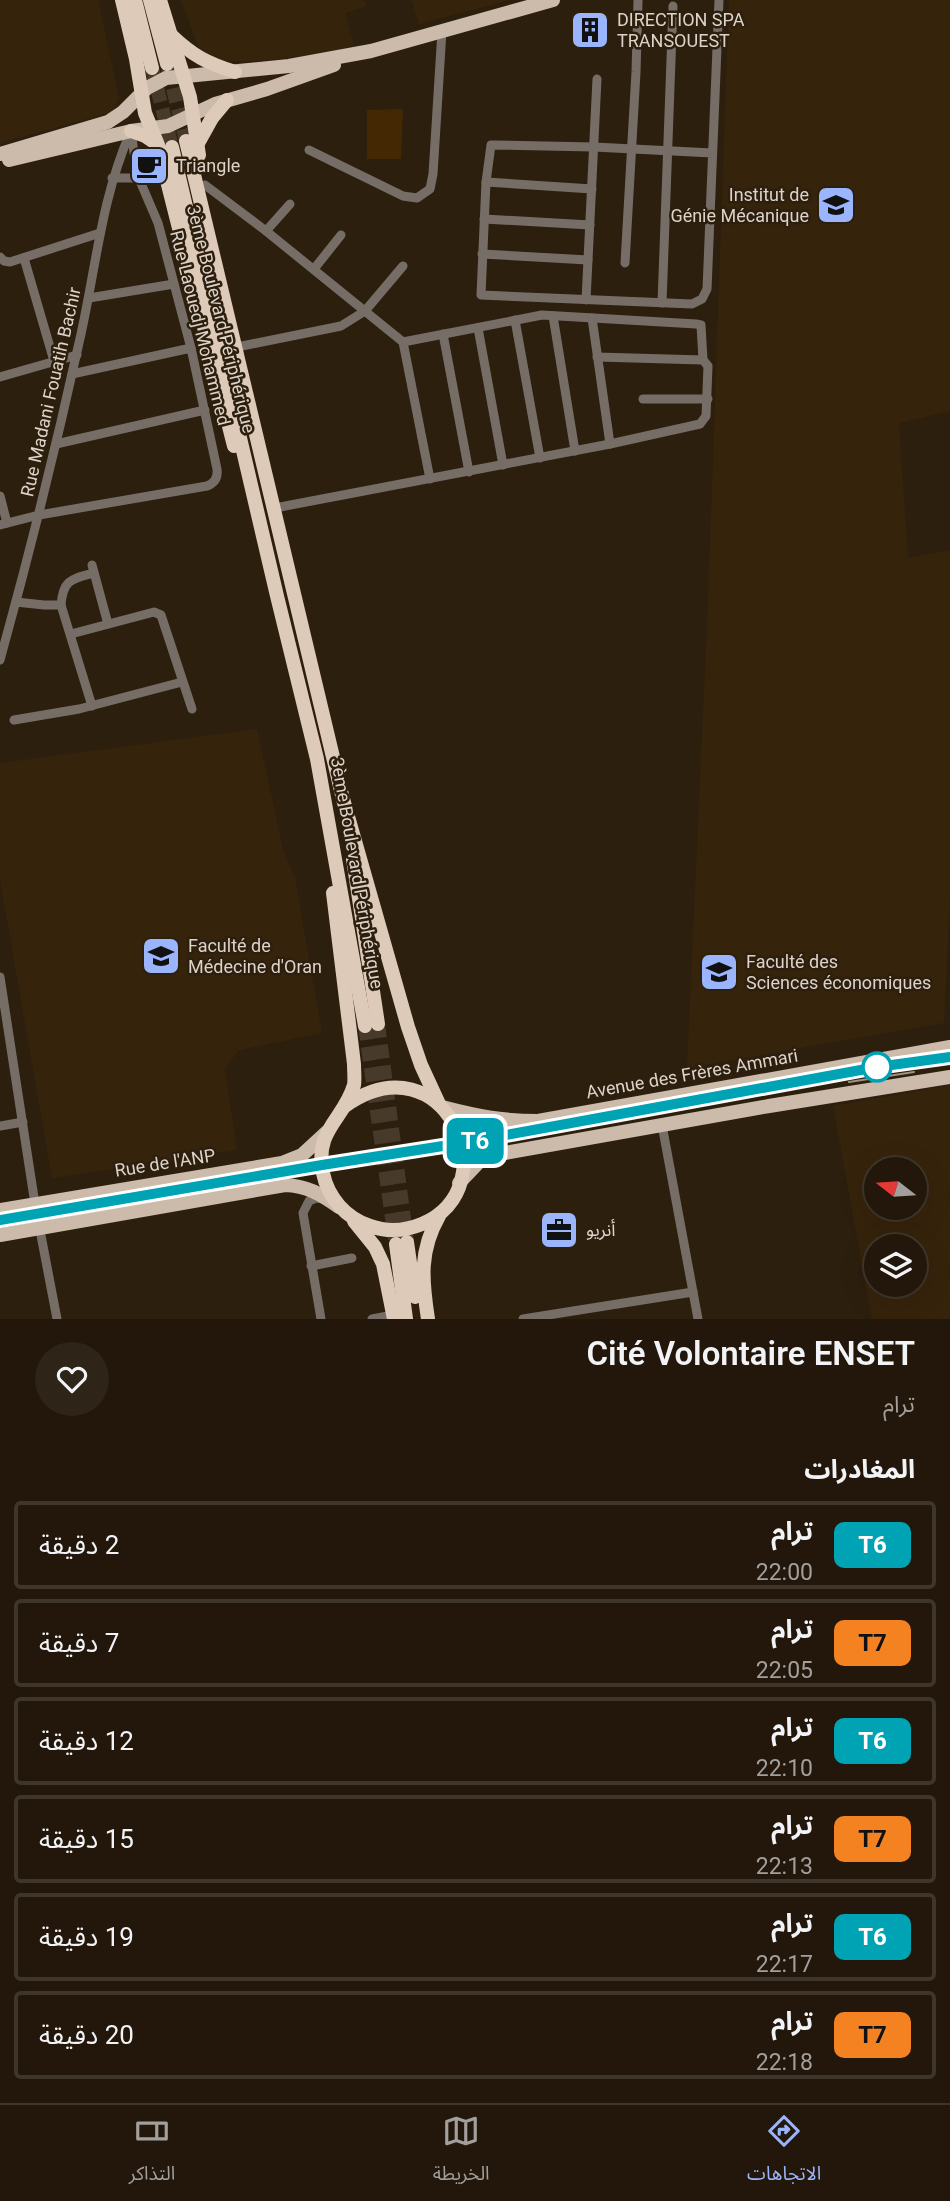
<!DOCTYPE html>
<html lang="ar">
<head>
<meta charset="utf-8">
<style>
	body { margin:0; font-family:Roboto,"Noto Sans Arabic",sans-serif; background:#2e2418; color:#f1f3f6; direction:rtl; height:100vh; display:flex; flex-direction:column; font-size:26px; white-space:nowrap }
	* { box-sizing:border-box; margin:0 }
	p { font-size:23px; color:#a29f9c }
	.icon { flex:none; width:38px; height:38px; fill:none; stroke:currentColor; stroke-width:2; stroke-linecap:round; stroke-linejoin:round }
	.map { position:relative; height:1319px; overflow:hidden; direction:ltr }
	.drawer { display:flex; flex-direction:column; background:#22170a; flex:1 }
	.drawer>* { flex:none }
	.badge { padding:0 14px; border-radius:10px; font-size:24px; line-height:46px }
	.needle { width:46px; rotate:287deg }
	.tools { position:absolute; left:864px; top:1157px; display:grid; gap:14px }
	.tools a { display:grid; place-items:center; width:63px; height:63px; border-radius:50%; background:#22170a; box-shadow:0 7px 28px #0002,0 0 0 2px #3f362b; font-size:35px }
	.map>.badge { position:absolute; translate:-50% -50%; box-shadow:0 0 0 4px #fff }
	h2 { padding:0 35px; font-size:26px; line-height:63px }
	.round { display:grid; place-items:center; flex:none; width:74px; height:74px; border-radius:37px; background:#2e2418 }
	.headline { display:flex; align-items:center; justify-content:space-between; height:119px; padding:0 35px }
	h1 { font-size:33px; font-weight:600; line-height:52px }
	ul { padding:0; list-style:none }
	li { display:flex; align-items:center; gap:21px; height:88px; margin:0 14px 10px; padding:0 21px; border:4px solid #3f362b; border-radius:7px }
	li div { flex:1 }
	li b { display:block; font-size:26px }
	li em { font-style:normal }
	li .badge { min-width:77px; font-weight:700; text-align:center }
	.menu { display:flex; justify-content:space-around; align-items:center; height:98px; border-top:2px solid #3f362b; background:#22170a; font-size:19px; color:#a29f9c }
	.menu a { display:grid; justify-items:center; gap:4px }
	.menu .active { color:#9bb5fd }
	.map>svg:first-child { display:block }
	.built { fill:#36230c; fill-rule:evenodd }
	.green { fill:#442804 }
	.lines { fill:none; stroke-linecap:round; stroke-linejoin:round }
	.trunk-tunnel { stroke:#473a2a; stroke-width:14; stroke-dasharray:14 7; stroke-linecap:butt }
	.minor { stroke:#766e66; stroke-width:9 }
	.primary { stroke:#cba; stroke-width:14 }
	.trunk { stroke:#ddcab8; stroke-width:14 }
	.tram { stroke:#9d9285; stroke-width:2 }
	.line-casing { stroke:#fff; stroke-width:16 }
	.line { stroke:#00a3b4; stroke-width:10 }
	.stop-dot { fill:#fff; stroke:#00a3b4; stroke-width:3.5 }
	.labels { text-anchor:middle; stroke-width:5; stroke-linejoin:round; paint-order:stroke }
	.poi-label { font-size:18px; fill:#ddd3c9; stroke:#2d1f0e; text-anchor:start }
	.street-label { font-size:18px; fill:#ddd3c9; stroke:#2d1f0e }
</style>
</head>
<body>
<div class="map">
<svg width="950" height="1319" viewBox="0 0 950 1319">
	<rect width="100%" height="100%" fill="#2d1f0e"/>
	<g class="built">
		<path d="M0 0H98L119 98 112 112 0 143Z"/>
		<path d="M181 0H364L366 6 345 13 354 46 330 53 260 61H225L207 55 199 49Z"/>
		<path d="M411 0H510L419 24Z"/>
		<path d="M729 0H950V411L899 423 908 558 950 550V899L944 1023 687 1068 708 603Z"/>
		<path d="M257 729 283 850 295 878 322 1033 239 1050 225 1069 237 1150 52 1178 0 880V763Z"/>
		<path d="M950 1085V1319H872L833 1106ZM877 1169H915V1208H877ZM877 1246H915V1284H877Z"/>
	</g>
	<path class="green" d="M403 109 401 159H367V110Z"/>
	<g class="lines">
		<g class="trunk-tunnel">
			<path d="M152 68 172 147"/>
			<path d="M168 68 186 141"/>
			<path d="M378 1024 407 1241"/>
			<path d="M365 1026 395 1239"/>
		</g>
		<g class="minor">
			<path d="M309 150 403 196 417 198 430 189 433 174 442 31"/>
			<path d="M712 153 594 147 491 145 486 182 481 295 692 304 702 299 707 289 719 0"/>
			<path d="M112 178H138"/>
			<path d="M486 182 592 189"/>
			<path d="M205 185 266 231 403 342 542 315 696 324 701 325 703 360"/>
			<path d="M484 219 590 225"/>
			<path d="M266 231 290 204"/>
			<path d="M482 254 588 260"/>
			<path d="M0 257 4 261 10 262 100 233"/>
			<path d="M24 258 54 361"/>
			<path d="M625 263 636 72 638 1"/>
			<path d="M314 269 341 235"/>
			<path d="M89 298 174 284"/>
			<path d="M586 300 597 79"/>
			<path d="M662 303 673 6"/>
			<path d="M553 316 575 451"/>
			<path d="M592 318 610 444"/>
			<path d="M515 320 540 458"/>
			<path d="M478 328 503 465"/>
			<path d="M443 334 469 472"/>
			<path d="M403 342 430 479"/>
			<path d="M242 346 341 326 365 311 403 266"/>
			<path d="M72 374 191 348"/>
			<path d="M0 377 77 355"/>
			<path d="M643 399H708"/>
			<path d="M56 444 205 410"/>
			<path d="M0 496 7 523"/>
			<path d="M275 508 610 444 700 424 706 416 708 366 703 360 597 357"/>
			<path d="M0 525 39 515 207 486C215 483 218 477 217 469L191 348 158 223 137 174 131 131"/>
			<path d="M92 565 108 624"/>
			<path d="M16 602 44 605H61C63 579 72 579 94 573"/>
			<path d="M61 605 92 706"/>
			<path d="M71 634 154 612 161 615 192 709"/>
			<path d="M0 660C30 552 57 443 81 334 96 266 102 197 130 133"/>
			<path d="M14 720 79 709 182 682"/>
			<path d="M0 977 35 1204 57 1319"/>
			<path d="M662 1125 698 1319"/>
			<path d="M0 1126 23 1122"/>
			<path d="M311 1266 352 1258"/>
			<path d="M321 1319 303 1213 309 1201 316 1198 324 1199"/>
			<path d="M372 1319 393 1315"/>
			<path d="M523 1319 693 1292"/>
		</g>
		<g class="primary">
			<path d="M0 154 108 122 123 112 147 88 166 78 289 66 371 51 553 0"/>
			<path d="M9 160 131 131 168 126 215 104 267 89 334 65"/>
			<path d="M442 1107C477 1116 501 1121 538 1121L950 1047"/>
			<path d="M459 1183 479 1162 488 1156 769 1106 950 1077"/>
			<path d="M0 1210 282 1163 302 1155 327 1132"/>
			<path d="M0 1235 285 1185C307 1186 321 1194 339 1207"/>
		</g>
		<g class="trunk">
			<path d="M122 0 136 59 145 113 158 145 234 446"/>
			<path d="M135 0 152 68"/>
			<path d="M150 0 167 64"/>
			<path d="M160 0 190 97 199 155"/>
			<path d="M171 35C193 56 207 63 235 72"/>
			<path d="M131 131 145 136 157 144"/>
			<path d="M186 141 343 799 408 1027 421 1065 439 1104"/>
			<path d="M197 145 212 118 227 100"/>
			<path d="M172 147 277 596 317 759 365 1026"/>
			<path d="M353 859 378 1024"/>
			<path d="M333 893 354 1064C354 1071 355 1079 354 1085 344 1120 314 1129 323 1173 328 1198 346 1218 370 1226 387 1232 405 1231 422 1224 511 1186 444 1036 345 1106"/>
			<path d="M354 1221 375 1247 383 1264 394 1319"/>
			<path d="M407 1242 415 1297"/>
			<path d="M396 1244 406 1319"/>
			<path d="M428 1319C422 1280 419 1251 439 1216"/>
		</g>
		<g class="tram">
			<path d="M849 1082 914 1072"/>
			<path d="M0 1220 322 1165 462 1143 877 1067 950 1057"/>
		</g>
	</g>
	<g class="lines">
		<defs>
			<path id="line" d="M0 1220 322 1165 462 1143 877 1067 950 1057"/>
		</defs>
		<use href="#line" class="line-casing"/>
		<use href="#line" class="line"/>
	</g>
	<defs>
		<symbol id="building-square" viewBox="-11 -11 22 22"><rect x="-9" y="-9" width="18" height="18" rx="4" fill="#9bb5fd" stroke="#2d1f0e"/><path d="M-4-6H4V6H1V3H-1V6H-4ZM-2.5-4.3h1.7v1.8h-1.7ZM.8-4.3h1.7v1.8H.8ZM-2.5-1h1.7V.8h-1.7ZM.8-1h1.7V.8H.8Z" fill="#111"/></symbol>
		<symbol id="cafe-square" viewBox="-11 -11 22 22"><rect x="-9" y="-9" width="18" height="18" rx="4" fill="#9bb5fd" stroke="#2d1f0e"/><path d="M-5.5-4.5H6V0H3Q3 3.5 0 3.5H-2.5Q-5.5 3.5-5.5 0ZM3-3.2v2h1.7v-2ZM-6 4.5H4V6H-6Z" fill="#111"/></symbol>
		<symbol id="university-square" viewBox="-11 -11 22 22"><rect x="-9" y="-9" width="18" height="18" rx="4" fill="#9bb5fd" stroke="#2d1f0e"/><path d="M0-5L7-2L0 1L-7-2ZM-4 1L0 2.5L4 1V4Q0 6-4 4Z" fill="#111"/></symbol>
		<symbol id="office-square" viewBox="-11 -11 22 22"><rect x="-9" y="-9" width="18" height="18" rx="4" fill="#9bb5fd" stroke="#2d1f0e"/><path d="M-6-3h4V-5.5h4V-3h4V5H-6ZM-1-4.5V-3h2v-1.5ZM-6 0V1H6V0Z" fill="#111"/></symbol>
	</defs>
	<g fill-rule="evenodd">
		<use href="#building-square" x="568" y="8" width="44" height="44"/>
		<use href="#cafe-square" x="127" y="144" width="44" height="44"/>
		<use href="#university-square" x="814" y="183" width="44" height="44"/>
		<use href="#university-square" x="139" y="934" width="44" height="44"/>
		<use href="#university-square" x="697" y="950" width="44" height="44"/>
		<use href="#office-square" x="537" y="1208" width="44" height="44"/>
	</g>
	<circle class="stop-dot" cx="877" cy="1067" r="14"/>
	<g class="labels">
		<g class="poi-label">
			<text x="617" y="26">DIRECTION SPA<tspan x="617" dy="21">TRANSOUEST</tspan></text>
			<text x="176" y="172">Triangle</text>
			<text x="809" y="201" text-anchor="end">Institut de<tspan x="809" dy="21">Génie Mécanique</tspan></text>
			<text x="188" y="952">Faculté de<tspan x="188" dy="21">Médecine d'Oran</tspan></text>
			<text x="746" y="968">Faculté des<tspan x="746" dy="21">Sciences économiques</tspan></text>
			<text x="586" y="1236">أنريو</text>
		</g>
		<g class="street-label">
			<text transform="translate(221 319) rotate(76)" y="6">3ème Boulevard Périphérique</text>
			<text transform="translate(200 328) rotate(76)" y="6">Rue Laouedj Mohammed</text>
			<text transform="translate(51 392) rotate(-77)" y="6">Rue Madani Fouatih Bachir</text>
			<text transform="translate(357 873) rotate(80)" y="6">3ème Boulevard Périphérique</text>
			<text transform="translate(692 1074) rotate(-10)" y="6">Avenue des Frères Ammari</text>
			<text transform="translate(165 1163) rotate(-9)" y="6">Rue de l'ANP</text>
		</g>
	</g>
</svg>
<div class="tools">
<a><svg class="needle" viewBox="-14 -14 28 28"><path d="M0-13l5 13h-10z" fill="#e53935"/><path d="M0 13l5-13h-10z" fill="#a29f9c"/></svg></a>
<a><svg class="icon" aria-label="layers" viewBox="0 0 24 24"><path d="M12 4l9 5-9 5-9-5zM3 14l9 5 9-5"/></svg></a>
</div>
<b class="badge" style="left:475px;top:1141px;background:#00a3b4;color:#fff">T6</b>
</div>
<section class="drawer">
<div class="headline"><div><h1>Cité Volontaire ENSET</h1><p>ترام</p></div><a class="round"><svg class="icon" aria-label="heart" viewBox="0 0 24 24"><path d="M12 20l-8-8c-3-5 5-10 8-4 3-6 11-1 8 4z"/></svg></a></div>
<h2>المغادرات</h2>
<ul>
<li><span class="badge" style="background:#00a3b4;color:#fff">T6</span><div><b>ترام</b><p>22:00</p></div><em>2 دقيقة</em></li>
<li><span class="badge" style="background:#f58220;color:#111">T7</span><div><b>ترام</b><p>22:05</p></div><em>7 دقيقة</em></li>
<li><span class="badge" style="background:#00a3b4;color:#fff">T6</span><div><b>ترام</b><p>22:10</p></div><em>12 دقيقة</em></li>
<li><span class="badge" style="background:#f58220;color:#111">T7</span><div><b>ترام</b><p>22:13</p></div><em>15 دقيقة</em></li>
<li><span class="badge" style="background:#00a3b4;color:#fff">T6</span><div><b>ترام</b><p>22:17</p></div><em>19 دقيقة</em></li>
<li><span class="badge" style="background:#f58220;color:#111">T7</span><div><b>ترام</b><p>22:18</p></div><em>20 دقيقة</em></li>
</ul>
</section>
<nav class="menu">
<a class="active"><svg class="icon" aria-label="directions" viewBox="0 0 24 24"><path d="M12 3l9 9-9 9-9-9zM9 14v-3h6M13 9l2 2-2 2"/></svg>الاتجاهات</a>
<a><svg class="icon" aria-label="map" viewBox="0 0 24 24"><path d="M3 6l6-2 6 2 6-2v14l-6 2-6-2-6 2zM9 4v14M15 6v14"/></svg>الخريطة</a>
<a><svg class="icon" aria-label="tickets" viewBox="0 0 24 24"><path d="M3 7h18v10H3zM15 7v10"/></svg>التذاكر</a>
</nav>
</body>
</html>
